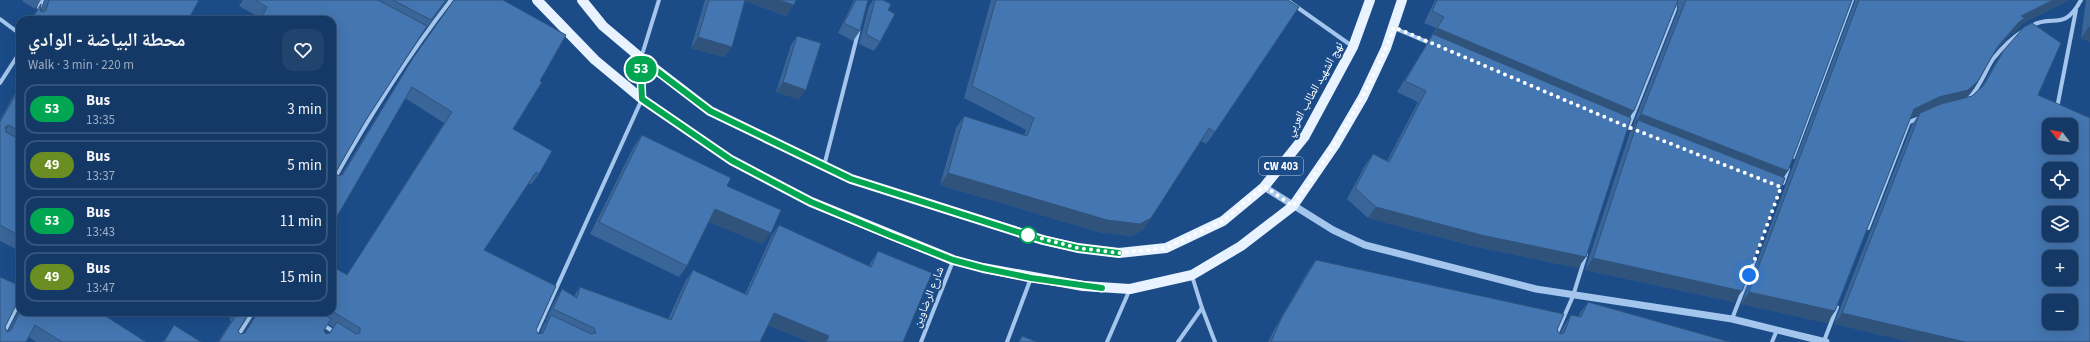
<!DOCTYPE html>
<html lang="en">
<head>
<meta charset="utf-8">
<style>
	body { margin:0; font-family:"Source Sans 3","Noto Naskh Arabic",sans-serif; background:#21446f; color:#f1f3f6; height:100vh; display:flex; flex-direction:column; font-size:15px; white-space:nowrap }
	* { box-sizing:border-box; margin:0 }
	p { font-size:13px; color:#9dacbf }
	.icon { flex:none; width:22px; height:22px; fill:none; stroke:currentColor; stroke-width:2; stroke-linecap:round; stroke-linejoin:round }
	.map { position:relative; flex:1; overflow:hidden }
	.drawer { position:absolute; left:16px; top:16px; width:320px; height:300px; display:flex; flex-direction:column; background:#143966; border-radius:12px; box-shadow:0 4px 16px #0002,0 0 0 1px #33537a }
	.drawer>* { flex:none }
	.badge { padding:0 8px; border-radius:13px; font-size:14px; line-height:26px }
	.needle { width:26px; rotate:301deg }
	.tools { position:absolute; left:2042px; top:118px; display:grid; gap:8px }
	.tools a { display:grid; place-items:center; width:36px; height:36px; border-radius:8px; background:#143966; box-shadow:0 4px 16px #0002,0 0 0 1px #33537a; font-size:20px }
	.you { position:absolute; width:20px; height:20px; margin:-10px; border:3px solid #fff; border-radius:50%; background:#1a73e8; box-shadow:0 0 0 6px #1a73e833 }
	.map>.badge { position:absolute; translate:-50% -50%; box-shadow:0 0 0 2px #fff }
	.round { display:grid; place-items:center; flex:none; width:42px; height:42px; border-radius:12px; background:#21446f }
	.headline { display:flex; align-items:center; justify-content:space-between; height:68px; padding:0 12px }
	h1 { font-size:19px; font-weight:800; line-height:30px }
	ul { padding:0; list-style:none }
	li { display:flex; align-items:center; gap:12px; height:50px; margin:0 8px 6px; padding:0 4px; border:2px solid #33537a; border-radius:12px }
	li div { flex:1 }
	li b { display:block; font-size:15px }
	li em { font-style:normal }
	li .badge { min-width:44px; font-weight:700; text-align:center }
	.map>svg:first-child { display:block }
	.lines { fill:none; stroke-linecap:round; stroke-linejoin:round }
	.minor { stroke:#a4c6ec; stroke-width:4 }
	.tertiary { stroke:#a4c6ec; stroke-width:7 }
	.primary { stroke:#e9f2ff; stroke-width:10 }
	.wall { fill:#3a6598; fill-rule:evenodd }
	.shaded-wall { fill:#30537c }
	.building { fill:#4476b1; stroke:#30537c; fill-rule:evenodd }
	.line-casing { stroke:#fff; stroke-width:9 }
	.line { stroke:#00a651; stroke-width:6 }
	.walk { stroke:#fff; stroke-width:4; stroke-dasharray:0 7.2 }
	.stop-dot { fill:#fff; stroke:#00a651; stroke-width:2 }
	.labels { text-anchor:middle; stroke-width:4; stroke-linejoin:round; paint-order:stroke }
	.shield { fill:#1b4c88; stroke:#bbc9db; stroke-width:1 }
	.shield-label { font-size:11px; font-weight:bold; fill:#fff }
	.street-label { font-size:12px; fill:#fff; stroke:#1b4c88 }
</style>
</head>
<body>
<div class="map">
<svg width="2090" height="342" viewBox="0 0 2090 342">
	<rect width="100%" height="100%" fill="#1b4c88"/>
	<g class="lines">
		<g class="minor">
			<path d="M1287 0 1352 46"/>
			<path d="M39 8 42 0"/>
			<path d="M0 19 20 34"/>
			<path d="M2031 26C2053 13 2063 33 2081 0"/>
			<path d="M1394 28 1432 44"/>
			<path d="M0 83 20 52"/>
			<path d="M1968 99C1980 88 1984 73 1993 59 2001 49 2012 38 2023 31"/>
			<path d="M2057 108 2076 10"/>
			<path d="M1628 128 1675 9 1674 0"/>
			<path d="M1793 157 1852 0"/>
			<path d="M824 166 859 29"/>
			<path d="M332 183C367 120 406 58 451 0"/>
			<path d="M1783 183 1788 169"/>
			<path d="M1868 228 1909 122 1920 118"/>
			<path d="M1192 276 1202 308 1215 342"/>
			<path d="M1732 319 1755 259"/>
			<path d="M322 324 334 332"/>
			<path d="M0 340 20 301"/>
			<path d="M1824 341 1837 307"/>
			<path d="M234 342 253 312"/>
			<path d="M532 342 642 99 641 58 659 0"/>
			<path d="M921 342 953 261"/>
			<path d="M1007 342 1031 278"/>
			<path d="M1107 342 1130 289"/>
			<path d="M1178 342 1202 308"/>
			<path d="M1553 342 1573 296 1586 254"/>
			<path d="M1772 342 1777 330"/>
		</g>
		<path class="tertiary" d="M1264 187 1333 230 1365 245 1536 289 1732 319 1826 342"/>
		<g class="primary">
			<path d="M537 0 595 60 642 99 731 160 811 202 953 260 983 268 1083 286 1130 289 1192 275 1241 246 1293 206 1335 145 1363 97 1386 48 1402 0"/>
			<path d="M582 0 603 26 641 58 710 111 851 179 1043 240 1078 248 1119 253 1166 248 1223 221 1264 187 1305 136 1353 47 1370 0"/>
		</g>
	</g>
	<g class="wall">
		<path d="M23 0H41L35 9 22 1Z"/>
		<path d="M44 0H199L188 20H30L41 4 40 11H41Z"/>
		<path d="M243 0H447L425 30 364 123 337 170 336 174 339 176 341 175 406 69 454 0 513 129 539 174 531 185 529 183 484 250 536 330 538 334H540L543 326 547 320H546L555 300 562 289 574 296 580 287 668 319 686 280 693 270 745 294 772 235 779 225 869 266 871 262 878 251 903 342H809L768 325 760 342H218L231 321 229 320 234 312H250L238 331 240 334 244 333 256 314V312H332V266L347 275 444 123 405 98 332 225V20H258L260 18 239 6ZM328 324 333 327 329 333 326 334 324 330Z"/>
		<path d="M705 0H796L786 16 745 1 732 47 724 57 691 48Z"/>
		<path d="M854 0H868L860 31 853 41 838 33Z"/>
		<path d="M873 0H883L888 10 880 42 874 51 859 44 869 6Z"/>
		<path d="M991 0H1288L1215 132 1206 144 1201 141 1143 230 1131 236 1099 232 940 185 956 128 964 116 1024 135 1026 130 964 98Z"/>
		<path d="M1435 0H1852L1734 302 1585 270 1630 132 1634 126 1633 125 1678 10 1677 3 1630 117 1578 268 1473 246 1368 218 1347 199 1365 165 1373 154 1387 161 1418 102 1397 92 1430 39H1429L1436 28 1424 23Z"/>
		<path d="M1855 0H2069L2023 23 2017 30 2011 34 1994 53 1970 93 1964 98 1972 96 1981 88 1996 62 2004 50 2061 43 1834 324 1912 125 1919 114 1910 118 1835 311 1827 323 1741 304 1855 1Z"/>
		<path d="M2086 0H2090V42L2081 38Z"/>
		<path d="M797 36 799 99 776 92 791 45Z"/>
		<path d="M20 84V251L0 241V120Z"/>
		<path d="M642 135 727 186 763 244 709 222 687 266 679 277 590 234 634 146Z"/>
		<path d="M1316 260 1557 330 1560 334 1564 326 1571 315 1578 317 1580 313 1588 302 1730 342H1268L1274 330 1308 271Z"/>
		<path d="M20 276V299H19L5 327 7 332 8 331 20 309V312H99L146 342H36L29 337 0 342 16 283Z"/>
		<path d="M174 325 201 342H163Z"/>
	</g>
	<g class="shaded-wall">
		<path d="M743 0H779L794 5 786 16Z"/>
		<path d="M2053 0H2069L2023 23 2017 30 2011 34 1990 58 2021 16Z"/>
		<path d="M2089 27H2090V42L2081 38Z"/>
		<path d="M1437 28 1634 111 1626 122 1433 34 1429 39Z"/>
		<path d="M698 37 732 47 724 57 691 48Z"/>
		<path d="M1978 81 1970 93 1960 102 1931 109 1906 120 1914 109 1939 97Z"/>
		<path d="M783 82 806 90 799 99 776 92Z"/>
		<path d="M1641 114 1788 171 1780 183 1638 120 1634 126 1633 125Z"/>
		<path d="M9 125 1 137 5 127Z"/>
		<path d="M948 173 1151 218 1143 230 1131 236 1099 232 940 185Z"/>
		<path d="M1376 207 1586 257 1578 268 1473 246 1368 218Z"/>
		<path d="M715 209 771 233 763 244 707 221Z"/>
		<path d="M1593 258 1742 291 1734 302 1585 270Z"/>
		<path d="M1749 292 1835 311 1827 323 1741 304Z"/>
		<path d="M774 313 829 336 825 342H809L766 324Z"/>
		<path d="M1842 313 1965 342H1909L1834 324Z"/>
	</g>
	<g class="building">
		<path d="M49 0H199L188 20H40L34 16 41 4 40 11 43 12 46 10Z"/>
		<path d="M255 0H378L427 26 364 123 337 170 336 174 339 176 343 174 413 58 454 0H503L566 35 540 81 542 82 513 129 552 151 539 174 536 172 484 250 556 286 536 330 538 334 543 333 551 315 591 334 596 333 594 328 553 309 562 289 577 298 580 287 671 320 693 270 747 295 779 225 871 267 878 251 932 273 903 342H826L829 336 774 313 760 342H219L238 312H250L238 331 240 334 245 333 258 312H320L331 319 324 330 326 334 330 333 337 322 356 334 360 333V328L332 311V266L347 275 452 112 412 87 332 225V20H263L261 19 267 7Z"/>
		<path d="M393 0H446L431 20Z"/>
		<path d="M709 0H745L732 47 698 37Z"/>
		<path d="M779 0H796L794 5Z"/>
		<path d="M856 0H868L860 31 844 23Z"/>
		<path d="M875 0H883L891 4 888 10 895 14 880 42 866 34Z"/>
		<path d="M996 0H1288L1299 7 1215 132 1209 128 1151 218 1140 224 1107 220 948 173 964 116 1027 136 1034 118 972 86Z"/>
		<path d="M1437 0H1678L1634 111 1437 28 1444 17 1432 11Z"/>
		<path d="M1686 0H1852L1788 171 1641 114Z"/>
		<path d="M1859 0H2053L2021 16 2025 18 2019 22 1998 46 1978 81 1968 90 1939 97 1914 109 1835 311 1749 292Z"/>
		<path d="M2032 23 2061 43 2038 95 2090 118V342H1965L1842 313 1920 113 1941 104 1972 96 1984 85 2004 50 2024 27ZM2049 125H2071V147H2049ZM2049 169H2071V191H2049ZM2049 213H2071V235H2049ZM2049 257H2071V279H2049ZM2049 301H2071V323H2049Z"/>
		<path d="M1433 34 1631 118 1586 257 1481 235 1376 207 1355 188 1373 154 1389 162 1426 91 1405 81Z"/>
		<path d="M797 36 821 43 806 90 783 82Z"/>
		<path d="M20 87V132L9 125 5 127 6 132 20 140V236L0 225V122Z"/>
		<path d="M1638 120 1785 178 1742 291 1593 258Z"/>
		<path d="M642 135 731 178 727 186 781 210 771 233 715 209 687 266 599 222Z"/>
		<path d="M1316 260 1564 314 1557 330 1560 334 1564 333 1571 315 1581 317 1588 302 1730 342H1271L1281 319Z"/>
		<path d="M0 277 16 284 20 278V297L5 327 7 332 11 330 20 312H99L146 342H62L35 325 26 342H0Z"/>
		<path d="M174 325 201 342H164Z"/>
		<path d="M1022 336 1037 342H1019Z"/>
	</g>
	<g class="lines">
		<defs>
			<path id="line" d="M1102 288 1031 278 983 268 953 260 890 235 811 202 731 160 642 99 640 58 710 111 851 179 1043 240 1078 248 1119 253"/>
		</defs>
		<use href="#line" class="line-casing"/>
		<use href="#line" class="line"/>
		<path class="walk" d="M1028 235 1078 248 1119 253 1166 248 1223 221 1264 186 1293 206C1332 149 1370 93 1394 27L1628 127 1781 187 1749 275"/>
	</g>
	<circle class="stop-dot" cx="1028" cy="235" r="8"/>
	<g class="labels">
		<rect class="shield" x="1259" y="157" width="44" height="18" rx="3"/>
		<g class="shield-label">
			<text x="1281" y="170">CW 403</text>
		</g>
		<g class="street-label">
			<text transform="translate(1314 89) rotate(-61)" y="4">نهج الشهيد الطالب العربي</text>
			<text transform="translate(928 297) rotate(-68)" y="4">شارع الرضاوين</text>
		</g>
	</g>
</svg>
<div class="tools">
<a><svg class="needle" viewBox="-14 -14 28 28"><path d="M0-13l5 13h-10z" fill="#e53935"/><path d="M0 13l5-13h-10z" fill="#9dacbf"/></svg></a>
<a><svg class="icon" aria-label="locate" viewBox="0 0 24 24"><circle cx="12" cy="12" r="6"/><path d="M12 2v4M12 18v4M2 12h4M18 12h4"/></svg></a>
<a><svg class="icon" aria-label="layers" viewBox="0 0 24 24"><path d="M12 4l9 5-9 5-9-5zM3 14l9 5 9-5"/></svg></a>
<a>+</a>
<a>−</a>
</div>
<div class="you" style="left:1749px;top:275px"></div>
<b class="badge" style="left:641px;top:69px;background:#00a651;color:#fff">53</b>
<section class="drawer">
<div class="headline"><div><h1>محطة البياضة - الوادي</h1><p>Walk · 3 min · 220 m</p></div><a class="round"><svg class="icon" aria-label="heart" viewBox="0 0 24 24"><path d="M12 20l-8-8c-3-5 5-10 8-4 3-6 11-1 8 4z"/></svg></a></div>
<ul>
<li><span class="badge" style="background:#00a651;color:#fff">53</span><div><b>Bus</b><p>13:35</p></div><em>3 min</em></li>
<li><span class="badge" style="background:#6b8e23;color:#fff">49</span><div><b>Bus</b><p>13:37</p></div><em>5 min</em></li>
<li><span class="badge" style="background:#00a651;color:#fff">53</span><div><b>Bus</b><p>13:43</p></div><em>11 min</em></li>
<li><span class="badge" style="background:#6b8e23;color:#fff">49</span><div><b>Bus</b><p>13:47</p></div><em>15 min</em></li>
</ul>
</section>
</div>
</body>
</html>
